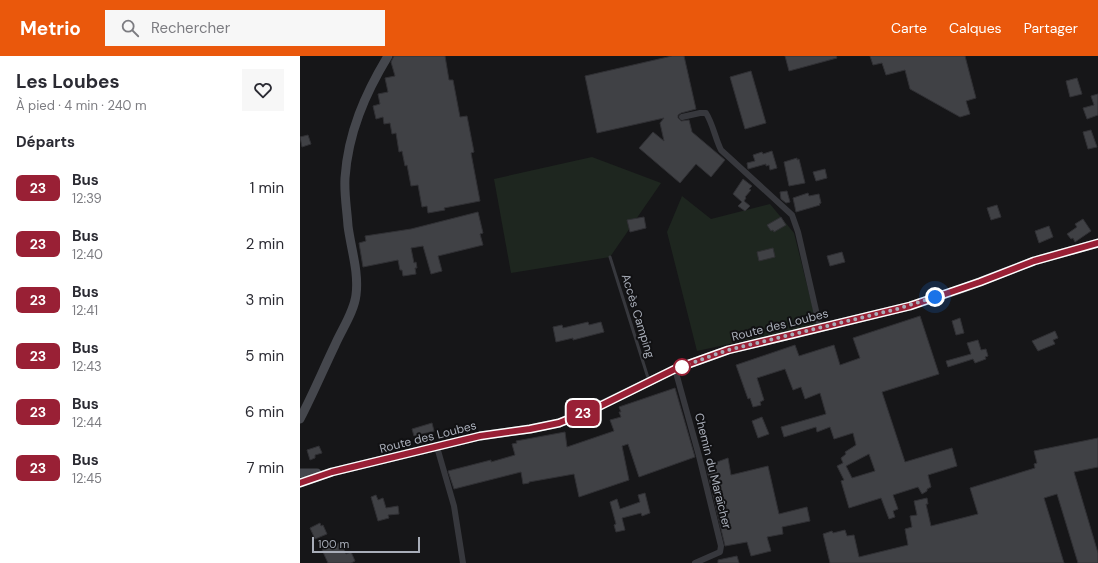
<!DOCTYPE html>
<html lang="fr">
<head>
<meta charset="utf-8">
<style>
	body { margin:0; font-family:"DM Sans",sans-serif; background:#f7f7f7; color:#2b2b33; height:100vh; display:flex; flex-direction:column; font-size:15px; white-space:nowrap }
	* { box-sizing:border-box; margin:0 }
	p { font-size:13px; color:#7c7c81 }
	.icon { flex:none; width:22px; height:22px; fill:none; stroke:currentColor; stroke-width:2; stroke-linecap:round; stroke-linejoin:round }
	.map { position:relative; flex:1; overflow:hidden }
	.details { display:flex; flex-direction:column; background:#fff; width:300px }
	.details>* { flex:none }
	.badge { padding:0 8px; border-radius:6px; font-size:14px; line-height:26px }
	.scale { position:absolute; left:12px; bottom:10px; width:108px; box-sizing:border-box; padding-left:4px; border:2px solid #a8adb8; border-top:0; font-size:11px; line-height:14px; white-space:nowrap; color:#a8adb8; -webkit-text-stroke:3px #111113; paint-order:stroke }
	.you { position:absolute; width:20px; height:20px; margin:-10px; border:3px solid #fff; border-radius:50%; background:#1a73e8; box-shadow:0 0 0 6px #1a73e833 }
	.map>.badge { position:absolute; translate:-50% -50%; box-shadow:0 0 0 2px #fff }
	h2 { padding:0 16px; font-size:15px; line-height:36px }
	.round { display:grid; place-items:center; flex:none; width:42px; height:42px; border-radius:0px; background:#f7f7f7 }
	.summary { display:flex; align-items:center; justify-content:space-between; height:68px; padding:0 16px }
	h1 { font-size:19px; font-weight:700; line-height:30px }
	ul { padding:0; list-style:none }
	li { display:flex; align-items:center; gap:12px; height:56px; padding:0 16px }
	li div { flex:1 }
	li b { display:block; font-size:15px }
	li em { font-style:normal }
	li .badge { min-width:44px; font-weight:700; text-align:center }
	header { display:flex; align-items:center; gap:24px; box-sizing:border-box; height:56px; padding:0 20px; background:#ea580c; color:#fff }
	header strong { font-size:19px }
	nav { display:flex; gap:22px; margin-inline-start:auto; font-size:14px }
	.search { width:280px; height:36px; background:#f7f7f7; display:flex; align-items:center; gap:10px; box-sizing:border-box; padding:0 14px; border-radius:0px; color:#7c7c81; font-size:15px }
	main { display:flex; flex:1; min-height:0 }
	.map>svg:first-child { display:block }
	.green { fill:#1e261f }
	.building { fill:#404145; stroke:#303034; fill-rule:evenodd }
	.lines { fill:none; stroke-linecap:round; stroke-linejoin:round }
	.lane { stroke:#37383d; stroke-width:3 }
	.street { stroke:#37383d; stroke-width:6 }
	.secondary { stroke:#45474d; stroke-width:9 }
	.line-casing { stroke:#fff; stroke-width:9 }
	.line { stroke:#992035; stroke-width:6 }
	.walk { stroke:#a8adb8; stroke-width:4; stroke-dasharray:0 7.2 }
	.stop-dot { fill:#fff; stroke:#992035; stroke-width:2 }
	.labels { text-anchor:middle; stroke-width:4; stroke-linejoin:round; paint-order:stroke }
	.street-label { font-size:12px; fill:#a8adb8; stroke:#111113 }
</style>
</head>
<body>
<header>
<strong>Metrio</strong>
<div class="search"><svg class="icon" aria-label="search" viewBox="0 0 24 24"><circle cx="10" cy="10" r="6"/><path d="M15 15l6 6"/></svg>Rechercher</div>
<nav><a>Carte</a><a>Calques</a><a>Partager</a></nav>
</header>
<main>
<section class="details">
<div class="summary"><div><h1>Les Loubes</h1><p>À pied · 4 min · 240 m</p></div><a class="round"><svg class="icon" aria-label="heart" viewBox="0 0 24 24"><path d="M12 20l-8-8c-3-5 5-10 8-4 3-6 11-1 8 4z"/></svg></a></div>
<h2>Départs</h2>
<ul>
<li><span class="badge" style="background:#992035;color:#fff">23</span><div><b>Bus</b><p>12:39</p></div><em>1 min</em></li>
<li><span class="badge" style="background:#992035;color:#fff">23</span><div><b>Bus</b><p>12:40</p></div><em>2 min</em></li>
<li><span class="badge" style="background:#992035;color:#fff">23</span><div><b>Bus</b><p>12:41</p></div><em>3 min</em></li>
<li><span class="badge" style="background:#992035;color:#fff">23</span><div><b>Bus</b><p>12:43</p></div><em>5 min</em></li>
<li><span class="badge" style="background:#992035;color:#fff">23</span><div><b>Bus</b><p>12:44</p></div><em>6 min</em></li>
<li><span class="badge" style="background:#992035;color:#fff">23</span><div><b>Bus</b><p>12:45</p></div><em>7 min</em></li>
</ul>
</section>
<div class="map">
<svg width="798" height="507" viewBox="0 0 798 507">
	<rect width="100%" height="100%" fill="#161618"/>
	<g class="green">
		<path d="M292 101 361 127 310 201 211 217 194 123Z"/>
		<path d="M382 140 411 163 470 148 494 177 517 269 397 295 367 176Z"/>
	</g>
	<g class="building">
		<path d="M94 0H145L149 24H153L160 61 167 60 174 96 171 97 180 145 144 152 145 154 128 157 127 150 122 151 118 129 111 130 107 109 105 110 102 95 99 96 96 77 92 78 90 67 84 68 83 61 76 63 73 50 80 48 78 38 88 36 85 22 95 20 91 6Z"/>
		<path d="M372 0H384L396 53 381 57 378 59V62L381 65 389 64 392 76 425 104 411 121 396 108 380 127 339 92 353 76 364 85 360 67 364 62 297 77 285 20Z"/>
		<path d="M485 0H536L537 2 489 15Z"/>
		<path d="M570 0H665L676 42 666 45 670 58 660 61 610 33 605 14 586 19 582 7 573 9Z"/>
		<path d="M451 15 466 67 445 73 430 21Z"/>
		<path d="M777 22 782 38 770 41 766 25Z"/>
		<path d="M798 38V59L787 63 783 52 794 49 791 40Z"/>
		<path d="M791 74 797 91 788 93 783 76Z"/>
		<path d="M8 79 11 88 2 91 0 81Z"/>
		<path d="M472 95 477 112 470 114 469 109 466 110V108L448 113 447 107 455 105 453 99 462 96 463 98Z"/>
		<path d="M497 102V104L499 103 505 127 489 130 484 106Z"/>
		<path d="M525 113 527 122 516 125 513 116Z"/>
		<path d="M443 123 452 130 449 133 451 134 445 141 446 142 444 145 450 150 445 155 438 150 442 146 433 138Z"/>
		<path d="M487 135 490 146 486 147 481 143 480 136Z"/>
		<path d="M508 137 509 140 519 138 521 147 519 148 520 149 496 156 493 142Z"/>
		<path d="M697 149 701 161 691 164 687 152Z"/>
		<path d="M178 156 183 177 180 178 183 189 138 200 142 215 131 218 123 190 111 192 114 207 116 206 117 212H115L116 218 103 220 102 214H100L98 204 63 211 59 187 66 185 65 180 111 173Z"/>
		<path d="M344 161 346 172 330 176 327 164Z"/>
		<path d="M481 161 486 169 474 176 473 174 471 175 467 169Z"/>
		<path d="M783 163 791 175 775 186 773 182 771 183 767 178 777 171 775 168Z"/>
		<path d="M749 170 753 181 739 187 735 175Z"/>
		<path d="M473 192 475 201 459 205 457 196Z"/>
		<path d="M542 196 545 206 530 210 527 200Z"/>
		<path d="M620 260 639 318 582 336 605 406 652 392 657 410 628 419 631 431 627 433V435L622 438 618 431 593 439 598 453 593 455 595 461 589 463 581 442 549 452 541 425 544 424 537 410 543 407 541 402 546 398 545 396 556 389 553 377 534 383 530 371 517 376 516 371 484 381 481 371 526 358 520 337 505 343 501 331 493 334 485 313 457 322 464 344 460 346 461 349 453 351 450 342 448 343 436 309 495 289 499 300 534 289 540 309 560 302 553 282ZM569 398 575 415 552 422 546 410Z"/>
		<path d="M660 262 664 277 656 279 652 265Z"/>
		<path d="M288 266 289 269 301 266 304 276 273 284V282L256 286 253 271 262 269 263 272Z"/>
		<path d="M755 275 758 282 753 284 755 288 738 295 732 285Z"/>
		<path d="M678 284 681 294 686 293 688 300 685 301 686 303 675 307 673 303 648 311 646 305 671 298 667 287Z"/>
		<path d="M375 332 395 401 339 421 328 388 322 390 329 424 279 441 274 418 229 426V427L223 428 221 416 154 433 148 415 191 404V406L215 399 212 388 217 387 216 385 265 376 267 391 314 375 310 364 321 361 319 356H321L319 351Z"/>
		<path d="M462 361 469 378 458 382 452 365Z"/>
		<path d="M132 367 134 375 114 380 112 373Z"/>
		<path d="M798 382V411L774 416 798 497V507H778L757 438 744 442 764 507H530L523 478 532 475 533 477 545 474 547 480 554 479 559 501 608 489 605 473 612 471 610 460 617 459 614 445 627 442 628 448H626L631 470 678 458 670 432 735 412 734 408 737 407 734 395Z"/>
		<path d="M19 390 22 397 15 399V402L10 404 7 394Z"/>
		<path d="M428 402 431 419 468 410 479 458 507 451 510 465 482 471 483 478 467 481 471 495 451 500 447 486 425 490 406 410Z"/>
		<path d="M345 437 350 457 342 460 341 457 322 462 325 474 316 476 314 469 316 468 310 446 317 443 320 453 340 446 338 439Z"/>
		<path d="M76 439 78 444 83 442 86 452 98 450 99 458 88 459 89 462 78 465 71 441Z"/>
		<path d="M20 467 21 470 23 469 27 478 15 483 10 472Z"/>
		<path d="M41 486 46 498 51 496 55 505 51 507H28L22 494Z"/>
		<path d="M437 500 439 507H418V504Z"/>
	</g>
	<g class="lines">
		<path class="lane" d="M310 201 349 325"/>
		<g class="street">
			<path d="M382 61 400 57H406C413 68 415 82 421 94L492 159 498 176 520 272"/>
			<path d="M375 313 399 400 421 490 420 496 395 507"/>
			<path d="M137 391 154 450 163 507"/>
		</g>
		<g class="secondary">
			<path d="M0 363C13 338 23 314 35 289 42 273 54 256 56 239 59 216 51 193 48 170 47 154 44 138 45 122 48 77 65 38 88 0"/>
			<path d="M0 417H17"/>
			<path d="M0 427 32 416 180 380 230 373 259 367 295 352 375 313 428 294 610 250 661 233 734 205 798 187"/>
		</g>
	</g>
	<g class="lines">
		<defs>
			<path id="line" d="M0 427 32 416 180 380 230 373 259 367 296 352 375 313 428 294 610 250 680 226 734 205 798 187"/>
		</defs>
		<use href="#line" class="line-casing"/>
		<use href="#line" class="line"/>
		<path class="walk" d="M382 311 408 301 428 294 597 253 635 241"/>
	</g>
	<circle class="stop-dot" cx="382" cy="311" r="8"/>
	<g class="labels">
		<g class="street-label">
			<text transform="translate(338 260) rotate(73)" y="4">Accès Camping</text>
			<text transform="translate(480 269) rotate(-14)" y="4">Route des Loubes</text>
			<text transform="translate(128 381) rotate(-14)" y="4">Route des Loubes</text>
			<text transform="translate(413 415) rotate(76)" y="4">Chemin du Maraîcher</text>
		</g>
	</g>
</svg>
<div class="scale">100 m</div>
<div class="you" style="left:635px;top:241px"></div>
<b class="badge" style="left:283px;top:357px;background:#992035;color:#fff">23</b>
</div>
</main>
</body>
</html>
